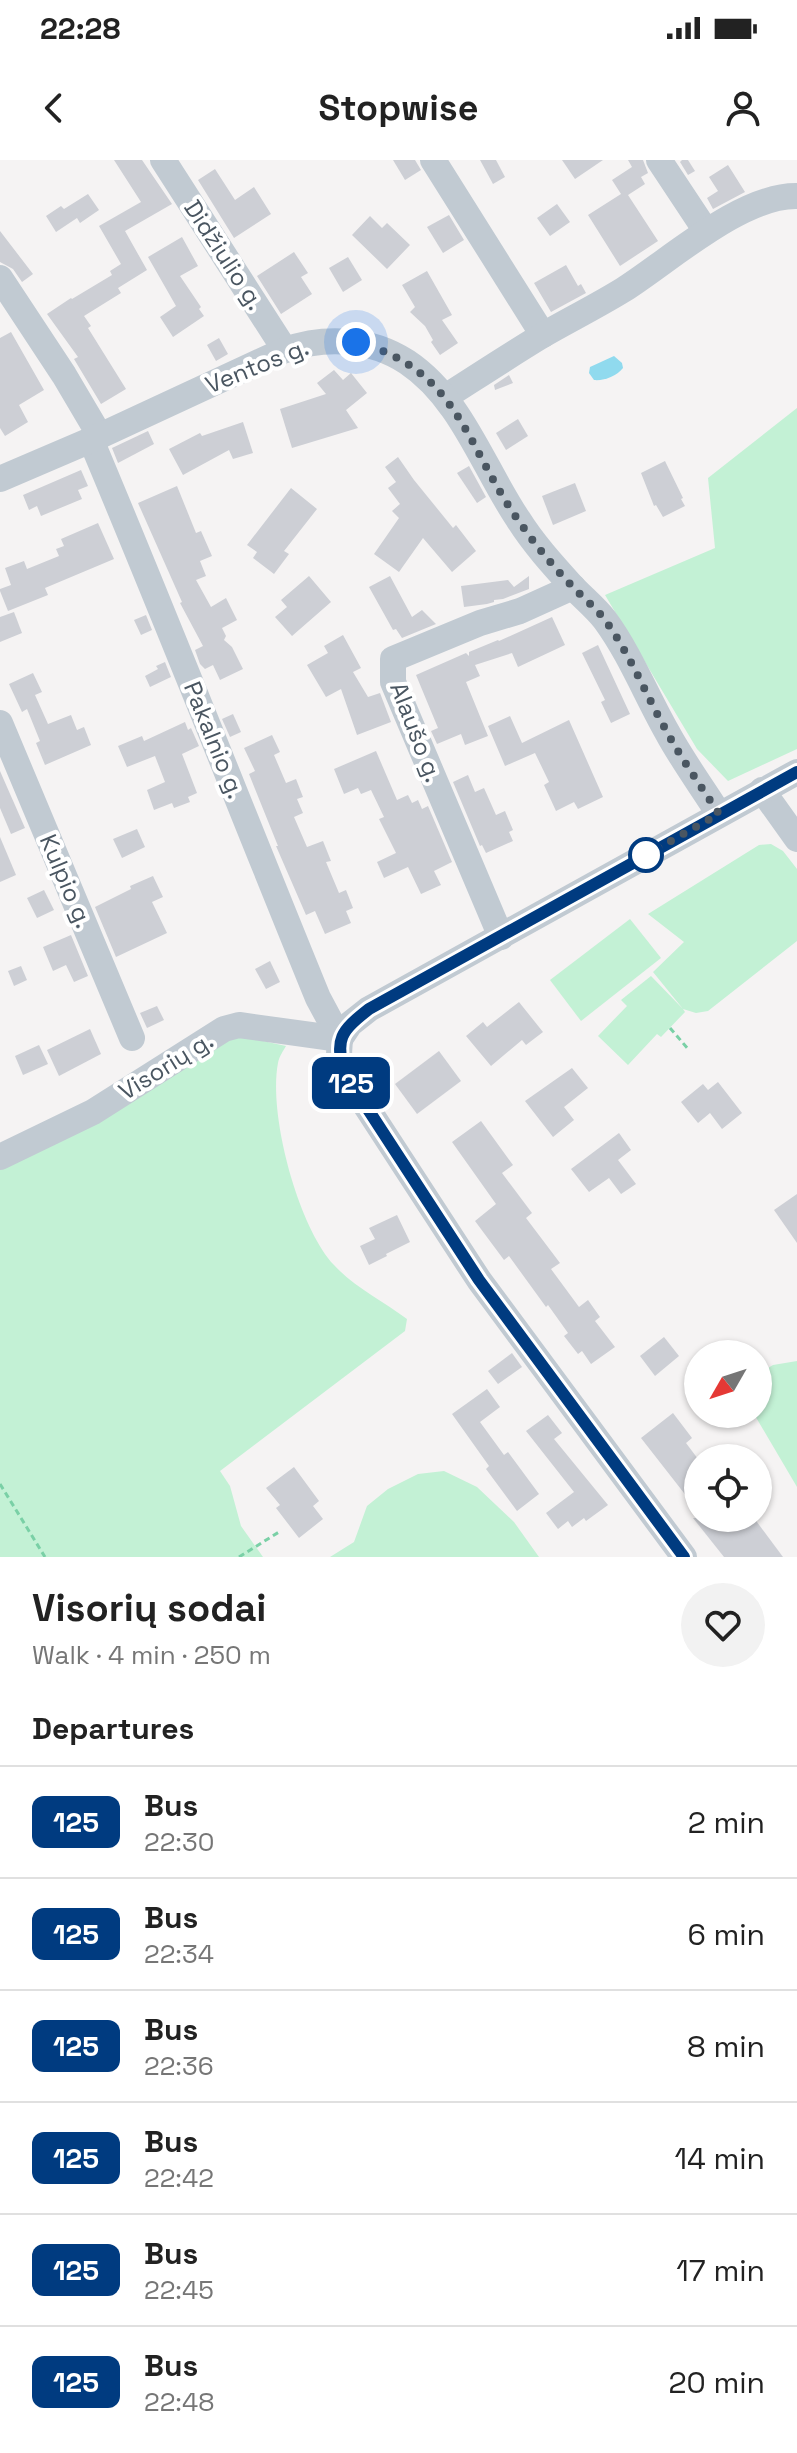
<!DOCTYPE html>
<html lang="en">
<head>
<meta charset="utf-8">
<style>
	body { margin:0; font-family:"Space Grotesk",sans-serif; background:#f2f2f2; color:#222; height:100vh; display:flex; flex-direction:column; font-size:30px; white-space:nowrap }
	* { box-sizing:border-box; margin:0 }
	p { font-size:26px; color:#767676 }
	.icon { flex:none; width:44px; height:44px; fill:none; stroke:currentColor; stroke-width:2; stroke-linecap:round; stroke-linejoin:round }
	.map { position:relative; height:1397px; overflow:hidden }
	.details { display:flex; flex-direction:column; background:#fff; flex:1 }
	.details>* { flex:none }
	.badge { padding:0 16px; border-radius:12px; font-size:28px; line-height:52px }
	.needle { width:52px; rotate:231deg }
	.controls { position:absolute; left:684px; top:1180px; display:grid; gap:16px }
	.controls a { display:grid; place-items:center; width:88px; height:88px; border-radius:50%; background:#fff; box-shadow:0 2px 6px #0004; font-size:40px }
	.you { position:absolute; width:40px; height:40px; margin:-20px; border:6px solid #fff; border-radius:50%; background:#1a73e8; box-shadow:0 0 0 12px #1a73e833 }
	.map>.badge { position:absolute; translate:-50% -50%; box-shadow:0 0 0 4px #fff }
	h2 { padding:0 32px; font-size:30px; line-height:72px }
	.round { display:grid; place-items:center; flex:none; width:84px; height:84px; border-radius:42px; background:#f2f2f2 }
	.overview { display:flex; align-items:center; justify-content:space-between; height:136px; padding:0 32px }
	h1 { font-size:38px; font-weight:800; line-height:60px }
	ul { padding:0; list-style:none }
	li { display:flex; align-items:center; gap:24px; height:112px; padding:0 32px; border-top:2px solid #e0e0e0 }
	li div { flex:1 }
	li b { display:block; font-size:30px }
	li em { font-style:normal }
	li .badge { min-width:88px; font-weight:700; text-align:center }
	.status { display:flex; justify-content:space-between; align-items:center; height:56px; padding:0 40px; background:#fff; direction:ltr }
	.status svg { height:22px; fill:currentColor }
	header { display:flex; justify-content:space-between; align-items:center; height:104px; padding:0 32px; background:#fff; font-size:36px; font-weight:800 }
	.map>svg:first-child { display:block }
	.green { fill:#c3f1d5 }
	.water { fill:#90daee }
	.building { fill:#cdcfd5 }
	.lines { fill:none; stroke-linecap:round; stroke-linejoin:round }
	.path { stroke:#7ad0a6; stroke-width:3; stroke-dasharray:6 4; stroke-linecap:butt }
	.minor { stroke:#c1cad2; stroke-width:26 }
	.line-casing { stroke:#fff; stroke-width:18 }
	.line { stroke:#003b80; stroke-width:12 }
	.walk { stroke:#4a5661; stroke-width:8; stroke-dasharray:0 14.4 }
	.stop-dot { fill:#fff; stroke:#003b80; stroke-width:4 }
	.labels { text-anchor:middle; stroke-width:8; stroke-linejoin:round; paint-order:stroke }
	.street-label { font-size:24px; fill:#4a5661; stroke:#fff }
</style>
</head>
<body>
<div class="status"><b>22:28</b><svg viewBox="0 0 49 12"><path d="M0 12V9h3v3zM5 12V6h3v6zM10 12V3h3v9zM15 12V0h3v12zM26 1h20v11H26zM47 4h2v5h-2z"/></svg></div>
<header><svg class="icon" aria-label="back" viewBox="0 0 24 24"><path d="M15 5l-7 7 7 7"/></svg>Stopwise<svg class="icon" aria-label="person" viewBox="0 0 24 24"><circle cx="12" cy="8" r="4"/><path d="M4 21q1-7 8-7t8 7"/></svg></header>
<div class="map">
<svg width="797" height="1397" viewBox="0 0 797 1397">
	<rect width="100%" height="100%" fill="#f5f3f3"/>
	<g class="green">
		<path d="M797 248V589L728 621 697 589 605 435 715 388 708 318Z"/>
		<path d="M771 684 783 691 797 709V781L708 851 696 853 683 849 685 852 661 877 657 874 628 905 598 876 627 846 621 840 651 816 683 849 653 812 684 782 648 754 759 685Z"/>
		<path d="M630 759 661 798 581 861 550 820Z"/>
		<path d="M245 877 286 886C283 891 279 897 278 903 268 954 298 1066 334 1105 354 1127 383 1141 407 1159L405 1171 220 1311 230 1326 241 1366 263 1397H0V1009L227 879Z"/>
		<path d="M797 1201V1327L754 1254H758V1214L773 1205Z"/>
		<path d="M444 1311 477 1327 514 1362 539 1397H330L354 1382 367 1346 388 1329 418 1314Z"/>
	</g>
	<path class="water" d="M614 196 622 203 623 208C617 216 604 221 594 220L589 213 590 207Z"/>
	<g class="building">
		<path d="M114 0H142L172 44 125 71 147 110 118 128 121 133 84 156 91 166 88 168 126 229 101 244 74 199 78 197 47 154 71 138 72 139 112 115 110 111 121 104 99 66 141 42Z"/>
		<path d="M393 0H415L421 10 405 20Z"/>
		<path d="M480 0H496L505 17 493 24Z"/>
		<path d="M562 0H603L575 19Z"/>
		<path d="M628 0H643L648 13 641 17 645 24 628 35 658 81 620 106 588 55 621 34 612 20 632 7Z"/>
		<path d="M682 0H688L695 11 688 15 680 2Z"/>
		<path d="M728 5 745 32 713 49 707 38 718 31 709 17Z"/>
		<path d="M215 9 235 40 254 27 271 54 234 78 198 20Z"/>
		<path d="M88 34 99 50 80 63 77 58 56 72 46 56 61 46 64 49Z"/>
		<path d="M557 44 570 62 550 76 537 58Z"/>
		<path d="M449 55 464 80 443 93 427 67Z"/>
		<path d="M370 56 382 68 387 63 410 85 387 109 352 75Z"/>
		<path d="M0 71 33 114 22 122 13 109 0 102Z"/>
		<path d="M182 77 198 106 180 116 201 147 199 149 204 156 173 177 160 157 176 146 148 97Z"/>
		<path d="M294 92 308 113 301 117 312 134 281 154 257 116Z"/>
		<path d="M348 97 362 120 343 132 329 108Z"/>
		<path d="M566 105 578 126 581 124 586 133 551 152 534 123Z"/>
		<path d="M427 111 452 155 442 160 458 183 440 195 431 182 433 180 425 166 410 152 415 147 402 125Z"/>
		<path d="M11 172 44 230 19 245 28 262 5 276 0 268V178Z"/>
		<path d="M219 178 228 194 216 201 207 185Z"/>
		<path d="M334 210 343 220 351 213 367 233 346 250 358 268 292 288 280 249 326 234 317 223Z"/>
		<path d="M509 215 513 223 495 230 494 225Z"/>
		<path d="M518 259 528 276 506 290 496 273Z"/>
		<path d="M243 262 253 293 233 299 229 290 183 315 169 289 200 273 202 276Z"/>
		<path d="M148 271 154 284 118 303 112 288Z"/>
		<path d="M398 297 414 320 453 368 456 365 476 391 452 412 423 378 399 412 374 394 399 358 392 351 400 344 388 328 396 322 385 307Z"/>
		<path d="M665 301 683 338 681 339 685 346 663 357 656 345 654 346 641 313Z"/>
		<path d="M469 306 486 337 477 343 457 313Z"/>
		<path d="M81 310 88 326 78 330 82 339 41 356 37 346 29 350 23 335Z"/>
		<path d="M575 323 586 351 553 365 542 336Z"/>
		<path d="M177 326 196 373 201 371 212 396 200 401 206 416 196 420 211 447 226 438 237 460 222 468 226 476 224 480 232 487 243 509 220 520 213 505 205 509 200 504 195 490 203 486 180 443 182 442 138 343Z"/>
		<path d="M291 328 317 349 284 391 289 394 274 414 253 398 257 392 247 385Z"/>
		<path d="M98 363 114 399 45 428 48 435 8 451 0 431V429L11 425 5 408 24 401 27 409 59 396 56 389 64 386 61 379Z"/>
		<path d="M309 416 331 442 292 476 275 457 287 447 281 440Z"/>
		<path d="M390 416 412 457 422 450 436 464 402 478 396 469 393 470 369 427Z"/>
		<path d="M529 416V429L503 439 494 440V442L487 444 464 447 461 426 508 420 514 427Z"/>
		<path d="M14 452 22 473 0 482V457Z"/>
		<path d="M146 455 152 470 141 475 134 460Z"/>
		<path d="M552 457 565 485 518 507 512 493 475 505 480 516 466 522 488 576 465 585 461 574 437 584 431 571 438 568 416 515 466 493 469 496V492L498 480 499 481Z"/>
		<path d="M343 475 361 508 353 512 368 537 380 533 391 562 357 575 341 529 326 537 307 505 328 493 324 486Z"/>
		<path d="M598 485 630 554 611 563 601 542 605 540 582 493Z"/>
		<path d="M165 502 171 517 150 527 145 516 158 509 156 506Z"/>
		<path d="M33 513 42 532 35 535 48 564 71 555 77 570 84 567 91 585 45 605 36 583 40 581 27 549 22 552 9 524Z"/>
		<path d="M233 554 241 572 230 577 222 559Z"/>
		<path d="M510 556 522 583 569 560 603 637 578 649 574 642 556 651 544 625 549 622 535 593 505 606 488 566Z"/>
		<path d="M185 562 188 570 191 568 199 586 182 594 197 633 188 637 190 642 174 648 172 643 154 650 147 630 165 622 155 596 127 607 118 586 142 576 144 581Z"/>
		<path d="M272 575 280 592 274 595 286 623 296 619 303 637 297 639 303 653 294 657 307 687 323 681 331 701 326 702 339 733 346 730 353 748 346 751 351 763 325 774 315 751 306 755 276 686H278L249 614 255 611 244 588Z"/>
		<path d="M376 591 397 640 408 635 412 643 418 640 422 649 428 646 452 702 434 711 441 725 421 734 408 707 384 718 377 702 396 693 379 659 384 657 371 630 361 634 358 628 344 634 334 609Z"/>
		<path d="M0 611 25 668 11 674 0 648Z"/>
		<path d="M468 615 475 632 484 628 496 655 505 651 513 670 509 672 513 681 486 693 482 685 480 686 453 622Z"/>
		<path d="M137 669 145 687 122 698 113 679Z"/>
		<path d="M0 677 16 715 0 722Z"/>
		<path d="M153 716 163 737 152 742 167 773 116 797 95 747 131 729 130 726Z"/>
		<path d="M44 730 54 750 37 758 27 738Z"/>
		<path d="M71 775 88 816 74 822 66 805 53 811 43 787Z"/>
		<path d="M270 801 280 822 266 829 255 809Z"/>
		<path d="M21 806 27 820 14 826 8 811Z"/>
		<path d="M519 842 543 872 526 885 522 880 491 906 466 876 483 862 487 867Z"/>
		<path d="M157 846 164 860 147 868 140 853Z"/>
		<path d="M90 869 101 894 59 916 47 890Z"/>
		<path d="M39 885 48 904 23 915 15 896Z"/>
		<path d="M439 891 461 921 417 954 395 924Z"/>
		<path d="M572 908 588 928 564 947 574 960 553 977 525 941Z"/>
		<path d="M718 922 742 953 722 969 710 953 698 963 681 942 703 924 708 930Z"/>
		<path d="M481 961 513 1005 502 1013 532 1053 526 1058 560 1103 551 1109 579 1147 588 1140 600 1157 595 1161 615 1187 591 1204 582 1191 578 1194 564 1176 568 1173 548 1145 546 1147 509 1096 504 1100 475 1061 496 1044 452 982Z"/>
		<path d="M619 973 631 990 618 1000 636 1024 621 1034 609 1018 589 1032 571 1009Z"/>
		<path d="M797 1034V1083L774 1050Z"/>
		<path d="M397 1055 410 1082 386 1094 387 1096 369 1105 360 1086 375 1079 369 1068Z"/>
		<path d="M664 1177 679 1196 655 1216 640 1196Z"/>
		<path d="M512 1193 522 1207 498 1224 488 1211Z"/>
		<path d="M487 1229 500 1247 480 1262 504 1295 508 1292 539 1334 517 1351 486 1309 489 1306 452 1254Z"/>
		<path d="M673 1253 692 1278 686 1283 698 1299V1351L641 1278Z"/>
		<path d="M548 1255 562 1273 554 1279 608 1345 586 1361 584 1358 572 1367 568 1361 558 1369 546 1353 574 1332 526 1271Z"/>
		<path d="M294 1307 319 1341 313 1346 323 1359 299 1378 276 1348 280 1345 266 1328Z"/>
		<path d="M693 1358H754L783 1397H724Z"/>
	</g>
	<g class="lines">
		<g class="path">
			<path d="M670 868 689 890"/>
			<path d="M0 1324 45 1397"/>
			<path d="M239 1397 279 1372"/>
		</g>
		<g class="minor">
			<path d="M163 0 285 190"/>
			<path d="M433 0 543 175"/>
			<path d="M659 0 706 71"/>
			<path d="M0 118 64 215 100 276"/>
			<path d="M445 237C478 216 510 195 543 175 569 160 597 146 623 130 669 101 741 35 797 36"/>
			<path d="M91 280C169 465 242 652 318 838L340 879"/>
			<path d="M0 319 91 280 285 190C325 176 370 178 407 202 461 238 483 307 518 359 533 383 552 404 571 425 582 437 595 447 605 460 630 494 646 535 667 572 682 600 702 627 719 654"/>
			<path d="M0 563 132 878"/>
			<path d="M762 630 797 679"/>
			<path d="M501 777 393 522V499L480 463 520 451 573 427"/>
			<path d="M340 879 339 894 345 914 479 1120 684 1397"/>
			<path d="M340 879 350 864 369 849 797 612"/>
			<path d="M0 997 93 952 224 869 239 865 340 879"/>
		</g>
	</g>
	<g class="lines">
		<defs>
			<path id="line" d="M684 1397 479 1120 345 914C334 879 341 871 369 849L797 612"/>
		</defs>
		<use href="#line" class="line-casing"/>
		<use href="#line" class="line"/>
		<path class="walk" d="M356 182C460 209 466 289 521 364 536 386 553 406 571 425 582 437 595 447 605 460 630 494 646 535 667 572 682 600 701 626 719 654L644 696 646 695"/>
	</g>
	<circle class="stop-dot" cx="646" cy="695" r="16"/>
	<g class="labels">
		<g class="street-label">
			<text transform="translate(224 95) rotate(57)" y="8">Didžiulio g.</text>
			<text transform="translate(257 206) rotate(-22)" y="8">Ventos g.</text>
			<text transform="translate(416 572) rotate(69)" y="8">Alaušo g.</text>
			<text transform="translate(214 580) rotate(68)" y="8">Pakalnio g.</text>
			<text transform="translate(66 721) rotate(67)" y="8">Kulpio g.</text>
			<text transform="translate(166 906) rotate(-32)" y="8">Visorių g.</text>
		</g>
	</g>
</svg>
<div class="controls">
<a><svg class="needle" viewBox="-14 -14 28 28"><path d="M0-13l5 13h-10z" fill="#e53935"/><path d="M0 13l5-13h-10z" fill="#767676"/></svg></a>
<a><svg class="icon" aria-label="locate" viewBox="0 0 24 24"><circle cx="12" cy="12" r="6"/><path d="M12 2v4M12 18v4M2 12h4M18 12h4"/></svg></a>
</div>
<div class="you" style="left:356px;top:182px"></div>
<b class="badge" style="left:351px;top:923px;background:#003b80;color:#fff">125</b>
</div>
<section class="details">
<div class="overview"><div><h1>Visorių sodai</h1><p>Walk · 4 min · 250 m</p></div><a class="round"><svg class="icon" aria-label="heart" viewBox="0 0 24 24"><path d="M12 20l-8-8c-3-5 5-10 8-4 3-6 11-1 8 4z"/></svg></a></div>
<h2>Departures</h2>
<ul>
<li><span class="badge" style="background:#003b80;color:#fff">125</span><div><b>Bus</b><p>22:30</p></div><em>2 min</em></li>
<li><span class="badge" style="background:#003b80;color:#fff">125</span><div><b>Bus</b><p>22:34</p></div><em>6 min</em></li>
<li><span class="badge" style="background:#003b80;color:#fff">125</span><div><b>Bus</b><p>22:36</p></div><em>8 min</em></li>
<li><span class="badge" style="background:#003b80;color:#fff">125</span><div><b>Bus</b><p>22:42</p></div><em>14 min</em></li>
<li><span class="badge" style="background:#003b80;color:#fff">125</span><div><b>Bus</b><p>22:45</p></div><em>17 min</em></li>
<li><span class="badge" style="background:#003b80;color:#fff">125</span><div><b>Bus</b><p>22:48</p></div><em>20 min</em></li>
</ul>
</section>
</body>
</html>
